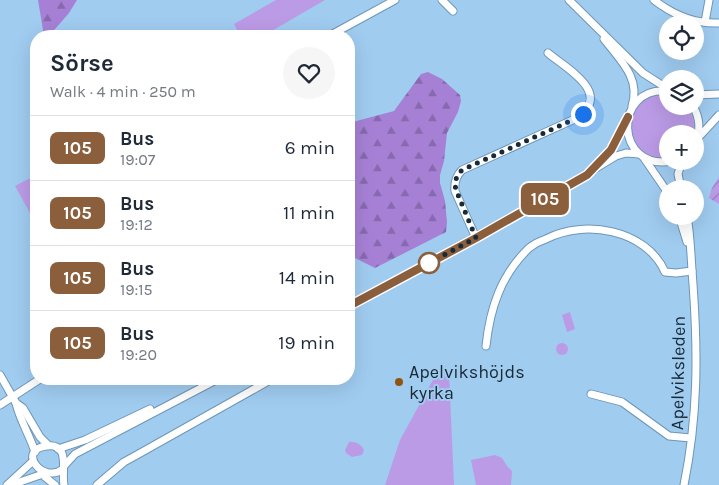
<!DOCTYPE html>
<html lang="en">
<head>
<meta charset="utf-8">
<style>
	body { margin:0; font-family:Karla,sans-serif; background:#f6f6f7; color:#1f2937; height:100vh; display:flex; flex-direction:column; font-size:19px; white-space:nowrap }
	* { box-sizing:border-box; margin:0 }
	p { font-size:16px; color:#747a83 }
	.icon { flex:none; width:28px; height:28px; fill:none; stroke:currentColor; stroke-width:2; stroke-linecap:round; stroke-linejoin:round }
	.map { position:relative; flex:1; overflow:hidden }
	.panel { position:absolute; left:30px; top:30px; width:325px; height:355px; display:flex; flex-direction:column; background:#fff; border-radius:20px; box-shadow:0 5px 20px #0002 }
	.panel>* { flex:none }
	.badge { padding:0 10px; border-radius:8px; font-size:18px; line-height:32px }
	.tools { position:absolute; left:659px; top:15px; display:grid; gap:10px }
	.tools a { display:grid; place-items:center; width:45px; height:45px; border-radius:50%; background:#fff; box-shadow:0 5px 20px #0002; font-size:25px }
	.you { position:absolute; width:25px; height:25px; margin:-12px; border:4px solid #fff; border-radius:50%; background:#1a73e8; box-shadow:0 0 0 8px #1a73e833 }
	.map>.badge { position:absolute; translate:-50% -50%; box-shadow:0 0 0 2px #fff }
	.round { display:grid; place-items:center; flex:none; width:52px; height:52px; border-radius:26px; background:#f6f6f7 }
	.head { display:flex; align-items:center; justify-content:space-between; height:85px; padding:0 20px }
	h1 { font-size:24px; font-weight:700; line-height:38px }
	ul { padding:0; list-style:none }
	li { display:flex; align-items:center; gap:15px; height:65px; padding:0 20px; border-top:1px solid #e0e1e3 }
	li div { flex:1 }
	li b { display:block; font-size:19px }
	li em { font-style:normal }
	li .badge { min-width:55px; font-weight:700; text-align:center }
	.map>svg:first-child { display:block }
	.green { fill:#bb9be6 }
	.forest { fill:url(#forest-firs) }
	.garden { fill:url(#garden-furrows) }
	.lines { fill:none; stroke-linecap:round; stroke-linejoin:round }
	.minor-casing { stroke:#6d96b8; stroke-width:9 }
	.minor { stroke:#fff; stroke-width:7 }
	.line-casing { stroke:#fff; stroke-width:11 }
	.line { stroke:#8b5e3c; stroke-width:8 }
	.walk { stroke:#182937; stroke-width:5; stroke-dasharray:0 9 }
	.stop-dot { fill:#fff; stroke:#8b5e3c; stroke-width:2.5 }
	.poi-dot { fill:#905611; stroke:#a0ccf0; stroke-width:2 }
	.labels { text-anchor:middle; stroke-width:4; stroke-linejoin:round; paint-order:stroke }
	.poi-label { font-size:18px; fill:#182937; stroke:#a0ccf0; text-anchor:start }
	.street-label { font-size:18px; fill:#182937; stroke:#a0ccf0 }
</style>
</head>
<body>
<div class="map">
<svg width="719" height="485" viewBox="0 0 719 485">
	<defs>
		<pattern id="forest-firs" width="22" height="20" patternUnits="userSpaceOnUse" patternTransform="scale(1.25)"><rect width="22" height="20" fill="#a680d5"/><path d="M5 1l3.5 6h-7zM16 11l3.5 6h-7z" fill="#8669ae"/></pattern>
		<pattern id="garden-furrows" width="10" height="10" patternUnits="userSpaceOnUse" patternTransform="scale(1.25)"><rect width="10" height="10" fill="#bb9be6"/><path d="M-1 1l2-2M0 10L10 0M9 11l2-2" fill="none" stroke="#977ebb"/></pattern>
	</defs>
	<rect width="100%" height="100%" fill="#a0ccf0"/>
	<g class="green">
		<path d="M276 0H325L263 36H240L234 24Z"/>
		<path d="M144 30V36H114L113 33Z"/>
		<path d="M663 94 667 95 668 106 688 107C693 116 696 123 693 134H668L667 158C625 160 619 107 651 96 655 95 659 95 663 94Z"/>
		<path d="M36 175V224L15 186Z"/>
		<path d="M570 312 575 329 567 332 562 315Z"/>
		<circle cx="562" cy="349" r="6"/>
		<path d="M446 366 449 372 454 485H385L400 440 434 378Z"/>
		<path d="M349 442C355 441 361 444 364 450L362 455 352 457 346 453 345 450Z"/>
		<path d="M495 455 502 458 507 466 512 471 511 485H476L471 460Z"/>
	</g>
	<g class="forest">
		<path d="M38 0H77L69 13 49 36H44Z"/>
		<path d="M428 72 442 79 460 95 461 101 458 112 447 133 444 161 440 175V183L445 201 447 222 446 232 375 268 349 255V228L353 218 349 197V123L394 111 421 74Z"/>
	</g>
	<path class="garden" d="M719 177V204L709 198 712 188Z"/>
	<g class="lines">
		<defs>
			<g id="minor">
				<path d="M442 0 453 11"/>
				<path d="M569 0 643 73 668 89"/>
				<path d="M654 0C672 14 695 24 719 23"/>
				<path d="M705 22 709 0"/>
				<path d="M329 36 395 0"/>
				<path d="M604 39C620 60 641 78 632 106"/>
				<path d="M668 91C612 86 615 172 672 161"/>
				<path d="M695 95 719 94"/>
				<path d="M693 106C700 118 701 130 695 143"/>
				<path d="M697 139 719 115"/>
				<path d="M644 158 668 193"/>
				<path d="M600 163 616 142 625 124"/>
				<path d="M681 189 678 174 682 161"/>
				<path d="M679 216 687 242"/>
				<path d="M476 238 455 191C454 182 456 176 462 170L577 118C613 93 567 69 548 53"/>
				<path d="M349 306 545 199 616 156 626 153 639 154"/>
				<path d="M486 346C490 308 501 275 529 248 534 244 540 241 546 239 584 219 646 229 665 272L676 273 692 271"/>
				<path d="M0 375 16 403 23 408 40 437 48 445"/>
				<path d="M591 394 622 402 669 436 691 438"/>
				<path d="M16 403C19 418 30 436 35 452"/>
				<path d="M0 405 40 379"/>
				<path d="M58 449 85 440 150 409"/>
				<path d="M64 466 75 454 218 379"/>
				<path d="M63 469C42 485 16 449 47 446 71 443 61 472 64 485"/>
				<path d="M45 477 55 485"/>
				<path d="M7 485 32 462"/>
				<path d="M11 485 40 475"/>
				<path d="M97 485 124 462 135 456 272 379"/>
				<path d="M684 485C698 416 698 354 693 284 691 261 691 239 687 216"/>
			</g>
		</defs>
		<use href="#minor" class="minor-casing"/>
		<use href="#minor" class="minor"/>
	</g>
	<g class="lines">
		<defs>
			<path id="line" d="M349 306 476 238 587 175 611 150 628 117"/>
		</defs>
		<use href="#line" class="line-casing"/>
		<use href="#line" class="line"/>
		<path class="walk" d="M429 263 476 238 456 190C454 182 456 176 462 170L577 118 583 114"/>
	</g>
	<circle class="stop-dot" cx="429" cy="263" r="10"/>
	<circle class="poi-dot" cx="399" cy="382" r="5"/>
	<g class="labels">
		<g class="poi-label">
			<text x="409" y="378">Apelvikshöjds<tspan x="409" dy="21">kyrka</tspan></text>
		</g>
		<g class="street-label">
			<text transform="translate(678 373) rotate(-89)" y="6">Apelviksleden</text>
		</g>
	</g>
</svg>
<div class="tools">
<a><svg class="icon" aria-label="locate" viewBox="0 0 24 24"><circle cx="12" cy="12" r="6"/><path d="M12 2v4M12 18v4M2 12h4M18 12h4"/></svg></a>
<a><svg class="icon" aria-label="layers" viewBox="0 0 24 24"><path d="M12 4l9 5-9 5-9-5zM3 14l9 5 9-5"/></svg></a>
<a>+</a>
<a>−</a>
</div>
<div class="you" style="left:583px;top:114px"></div>
<b class="badge" style="left:545px;top:199px;background:#8b5e3c;color:#fff">105</b>
<section class="panel">
<div class="head"><div><h1>Sörse</h1><p>Walk · 4 min · 250 m</p></div><a class="round"><svg class="icon" aria-label="heart" viewBox="0 0 24 24"><path d="M12 20l-8-8c-3-5 5-10 8-4 3-6 11-1 8 4z"/></svg></a></div>
<ul>
<li><span class="badge" style="background:#8b5e3c;color:#fff">105</span><div><b>Bus</b><p>19:07</p></div><em>6 min</em></li>
<li><span class="badge" style="background:#8b5e3c;color:#fff">105</span><div><b>Bus</b><p>19:12</p></div><em>11 min</em></li>
<li><span class="badge" style="background:#8b5e3c;color:#fff">105</span><div><b>Bus</b><p>19:15</p></div><em>14 min</em></li>
<li><span class="badge" style="background:#8b5e3c;color:#fff">105</span><div><b>Bus</b><p>19:20</p></div><em>19 min</em></li>
</ul>
</section>
</div>
</body>
</html>
